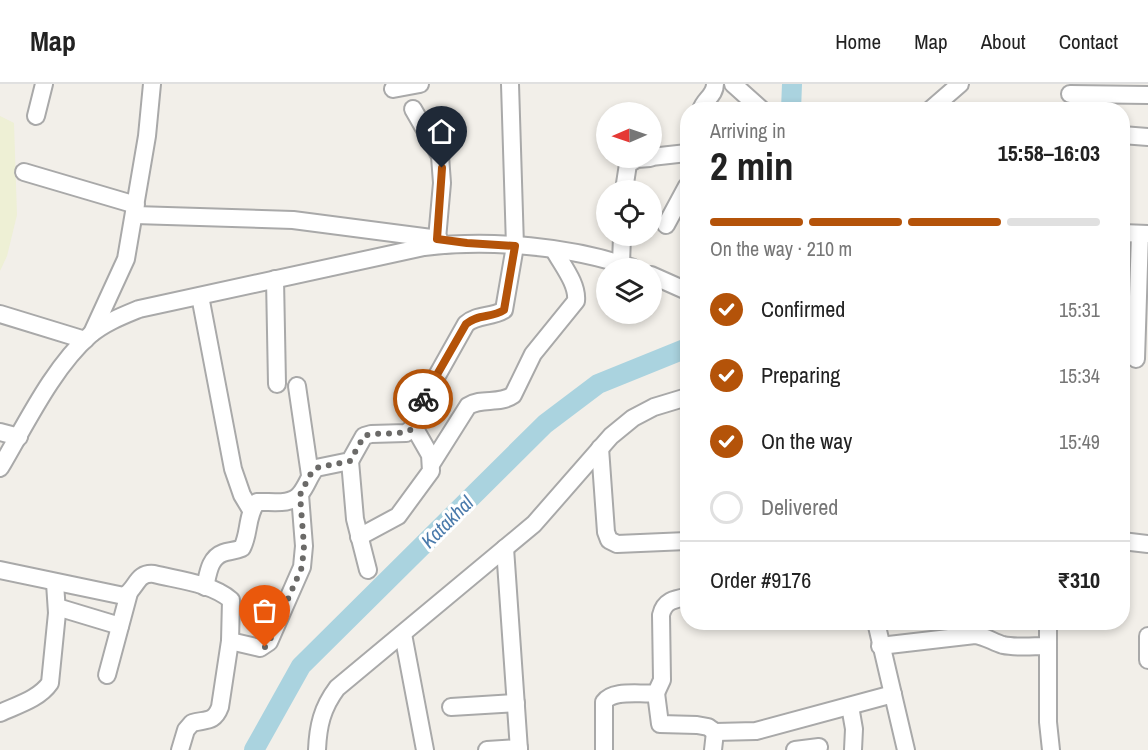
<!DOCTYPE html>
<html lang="en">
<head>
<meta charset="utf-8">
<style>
	:root { --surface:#fff; --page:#f6f6f6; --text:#222; --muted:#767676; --line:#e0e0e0; --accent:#b45309 }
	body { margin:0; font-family:"Archivo Narrow",sans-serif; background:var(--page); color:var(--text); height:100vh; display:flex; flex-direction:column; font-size:22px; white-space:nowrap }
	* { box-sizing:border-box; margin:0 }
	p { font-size:20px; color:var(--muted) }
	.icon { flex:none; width:33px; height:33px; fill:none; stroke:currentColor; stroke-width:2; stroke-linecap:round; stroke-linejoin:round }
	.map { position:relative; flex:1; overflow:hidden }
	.side { position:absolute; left:680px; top:18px; width:450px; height:528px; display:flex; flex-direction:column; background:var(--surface); border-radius:24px; box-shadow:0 3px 9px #0003 }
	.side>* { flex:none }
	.needle { width:39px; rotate:268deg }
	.fabs { position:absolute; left:596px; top:18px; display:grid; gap:12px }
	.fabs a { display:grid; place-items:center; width:66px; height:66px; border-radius:50%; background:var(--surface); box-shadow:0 3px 9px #0003; font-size:30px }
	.pin { position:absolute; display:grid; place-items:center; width:51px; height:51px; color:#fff; margin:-62px -26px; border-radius:50% 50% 50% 0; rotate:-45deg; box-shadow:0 0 6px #0007 }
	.pin .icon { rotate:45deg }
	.courier { position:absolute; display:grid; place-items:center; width:60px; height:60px; margin:-30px; border:4px solid #b45309; border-radius:50%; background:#fff; color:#222; box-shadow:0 2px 8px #0007 }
	.head em { font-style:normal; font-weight:700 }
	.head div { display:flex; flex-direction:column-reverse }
	.head { display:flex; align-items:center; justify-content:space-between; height:102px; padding:0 30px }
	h1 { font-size:39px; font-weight:700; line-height:45px }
	.bar { display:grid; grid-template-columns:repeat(4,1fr); gap:9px 6px; align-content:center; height:72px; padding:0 30px }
	.bar i { height:8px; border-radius:4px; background:var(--line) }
	.bar .active { background:var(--accent) }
	.bar p { grid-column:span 4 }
	.line { display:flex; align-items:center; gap:15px; padding:0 30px; border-top:2px solid var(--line) }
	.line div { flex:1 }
	ol { padding:0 30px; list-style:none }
	li { display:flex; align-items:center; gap:18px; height:66px }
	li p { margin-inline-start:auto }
	li .icon { padding:6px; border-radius:50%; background:var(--accent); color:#fff; stroke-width:4 }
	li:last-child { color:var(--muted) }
	li i { width:33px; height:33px; border:3px solid var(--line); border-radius:50% }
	header { display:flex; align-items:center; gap:36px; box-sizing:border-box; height:84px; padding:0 30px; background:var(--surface); border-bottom:2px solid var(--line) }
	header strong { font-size:28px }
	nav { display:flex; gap:33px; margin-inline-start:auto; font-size:21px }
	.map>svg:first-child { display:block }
	.farmland { fill:#eef0d5 }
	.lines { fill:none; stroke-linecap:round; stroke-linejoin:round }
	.river { stroke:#aad3df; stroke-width:20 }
	.minor-casing { stroke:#a9a9a9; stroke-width:20 }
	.minor { stroke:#fff; stroke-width:16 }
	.done { stroke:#6b6a68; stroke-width:6; stroke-dasharray:0 10.8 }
	.route { stroke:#b45309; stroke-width:8 }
	.labels { text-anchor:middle; stroke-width:6; stroke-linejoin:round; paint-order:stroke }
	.water-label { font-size:20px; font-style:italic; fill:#4a7aab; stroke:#fff }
</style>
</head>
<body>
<header>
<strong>Map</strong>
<nav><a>Home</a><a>Map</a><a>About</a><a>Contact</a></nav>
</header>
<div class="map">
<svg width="1148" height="666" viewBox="0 0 1148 666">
	<rect width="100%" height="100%" fill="#f2efe9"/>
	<path class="farmland" d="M 0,32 L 14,39 L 17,131 L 7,172 L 0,187 Z"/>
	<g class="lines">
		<g class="river">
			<path d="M 791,26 L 792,0"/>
			<path d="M 254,666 L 301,582 L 545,340 L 598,300 L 687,264"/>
		</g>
		<defs>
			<g id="minor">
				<path d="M 733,0 L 762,26"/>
				<path d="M 393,5 L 420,0"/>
				<path d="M 1070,10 L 1148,11"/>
				<path d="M 413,25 L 440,72 L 442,99 L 437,155"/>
				<path d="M 701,26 C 704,15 715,12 715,0"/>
				<path d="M 930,26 L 960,0"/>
				<path d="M 36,32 L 44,0"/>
				<path d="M 1122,51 L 1148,53"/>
				<path d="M 651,73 L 687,69"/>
				<path d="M 24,88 L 136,121"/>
				<path d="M 624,106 L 628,80 L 637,75 L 650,74"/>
				<path d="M 135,131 L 293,136 L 439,155"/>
				<path d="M 666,141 L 687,102"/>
				<path d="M 1122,149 L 1148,150"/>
				<path d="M 621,180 L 622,152"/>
				<path d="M 651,191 L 687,207"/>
				<path d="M 275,195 L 277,300"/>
				<path d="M 200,212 L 233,385 L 242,411 L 251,426"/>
				<path d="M 0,230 L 85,256"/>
				<path d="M 92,249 L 126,175 L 147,52 L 152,0"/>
				<path d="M 1136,275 L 1140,150"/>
				<path d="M 297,302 L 310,391"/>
				<path d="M 0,348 L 19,353"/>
				<path d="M 600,364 L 606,448 L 609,456 L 617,460 L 687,457"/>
				<path d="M 350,377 L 355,435 L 368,486"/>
				<path d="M 432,379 L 468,322 C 482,313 499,321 513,311 L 533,270 L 576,217 C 578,200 562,181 554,166"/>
				<path d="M 0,384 C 25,342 53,283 90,251 C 104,239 122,232 139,225 L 424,163 C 490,155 571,162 633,184"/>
				<path d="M 359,453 L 398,432 L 431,387 L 430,371 L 414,343"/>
				<path d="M 1122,457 L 1148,460"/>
				<path d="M 505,464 L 519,666"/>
				<path d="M 0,486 L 124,512 C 137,505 136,488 154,490 C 178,496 211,499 231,516 L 230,557 L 220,623 C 214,639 206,635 192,639 L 186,646 L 180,666"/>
				<path d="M 205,503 C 208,491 209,474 223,469 C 229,467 235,467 242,464 C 250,449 246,432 257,418 C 270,417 291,422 300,410 C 307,402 309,392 316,384 L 350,377 L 364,352 L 371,350 L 406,349 L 414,343 L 425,313 L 466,240 C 477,230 491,234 504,226 L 515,162 L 510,0"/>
				<path d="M 57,523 L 120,542"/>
				<path d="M 876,538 L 906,666"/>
				<path d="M 1048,538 L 1048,638 L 1051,666"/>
				<path d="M 403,550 L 425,666"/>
				<path d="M 1148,552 L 1148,576"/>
				<path d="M 230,557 L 260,564 L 269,558 L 302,483 L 304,462 L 300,411"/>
				<path d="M 880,562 L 975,551 C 985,552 993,558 1003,561 C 1017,564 1033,562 1048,562"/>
				<path d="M 107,591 L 129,509"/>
				<path d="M 656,609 L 660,640 L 697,641 L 708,643 L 715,648 L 756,647 L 893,610"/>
				<path d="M 850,622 L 854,645 L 853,666"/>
				<path d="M 451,623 L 516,619"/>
				<path d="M 0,629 C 17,621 39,615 50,599 L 57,529 L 55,499"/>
				<path d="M 317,666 C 318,642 322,624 337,604 L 534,440 L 611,352 L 633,334 L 654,323 L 687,313"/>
				<path d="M 487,666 L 519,664"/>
				<path d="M 604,666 L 604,618 C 613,605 641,611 656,609 L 662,596 L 661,531 C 664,517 674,515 687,513"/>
				<path d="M 713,666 L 715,648"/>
				<path d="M 795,666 L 819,663"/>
			</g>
		</defs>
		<use href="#minor" class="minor-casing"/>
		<use href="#minor" class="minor"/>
	</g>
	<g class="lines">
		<path class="done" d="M 265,563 L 269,558 L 302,483 L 304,462 L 300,411 L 310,391 L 316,384 L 350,377 L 364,352 C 376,347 407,353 414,343 C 419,335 420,323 423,315"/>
		<path class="route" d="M 423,315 L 466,240 C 477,230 492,234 504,226 L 515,162 L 467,159 L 437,155 L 442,84"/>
	</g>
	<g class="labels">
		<g class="water-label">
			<text transform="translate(447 438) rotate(-45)" y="7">Katakhal</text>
		</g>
	</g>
</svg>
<div class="fabs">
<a><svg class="needle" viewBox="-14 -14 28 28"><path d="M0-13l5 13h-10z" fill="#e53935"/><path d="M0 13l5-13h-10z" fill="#767676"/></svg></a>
<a><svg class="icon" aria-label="locate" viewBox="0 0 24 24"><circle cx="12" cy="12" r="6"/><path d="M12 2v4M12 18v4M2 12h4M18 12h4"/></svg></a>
<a><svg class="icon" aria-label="layers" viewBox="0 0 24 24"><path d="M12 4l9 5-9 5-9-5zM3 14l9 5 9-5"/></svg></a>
</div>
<div class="pin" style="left:265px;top:563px;background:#ea580c"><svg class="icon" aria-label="bag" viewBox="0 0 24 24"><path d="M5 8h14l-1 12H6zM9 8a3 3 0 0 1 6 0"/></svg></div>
<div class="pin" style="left:442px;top:84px;background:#1f2937"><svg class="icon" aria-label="home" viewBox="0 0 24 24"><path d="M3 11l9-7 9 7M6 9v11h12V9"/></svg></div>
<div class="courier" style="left:423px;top:315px"><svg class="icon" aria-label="bike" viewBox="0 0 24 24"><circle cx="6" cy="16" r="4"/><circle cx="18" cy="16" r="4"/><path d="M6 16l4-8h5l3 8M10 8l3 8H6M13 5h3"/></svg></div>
<section class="side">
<div class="head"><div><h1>2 min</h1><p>Arriving in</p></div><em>15:58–16:03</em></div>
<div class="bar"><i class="active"></i><i class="active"></i><i class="active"></i><i></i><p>On the way · 210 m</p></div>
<ol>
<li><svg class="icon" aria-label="check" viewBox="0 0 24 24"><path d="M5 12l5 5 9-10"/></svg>Confirmed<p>15:31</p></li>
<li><svg class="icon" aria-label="check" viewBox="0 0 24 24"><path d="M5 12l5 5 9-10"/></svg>Preparing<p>15:34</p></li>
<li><svg class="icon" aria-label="check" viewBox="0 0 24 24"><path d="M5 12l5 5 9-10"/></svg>On the way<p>15:49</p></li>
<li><i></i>Delivered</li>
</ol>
<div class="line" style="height:78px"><div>Order #9176</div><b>₹310</b></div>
</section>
</div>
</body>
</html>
